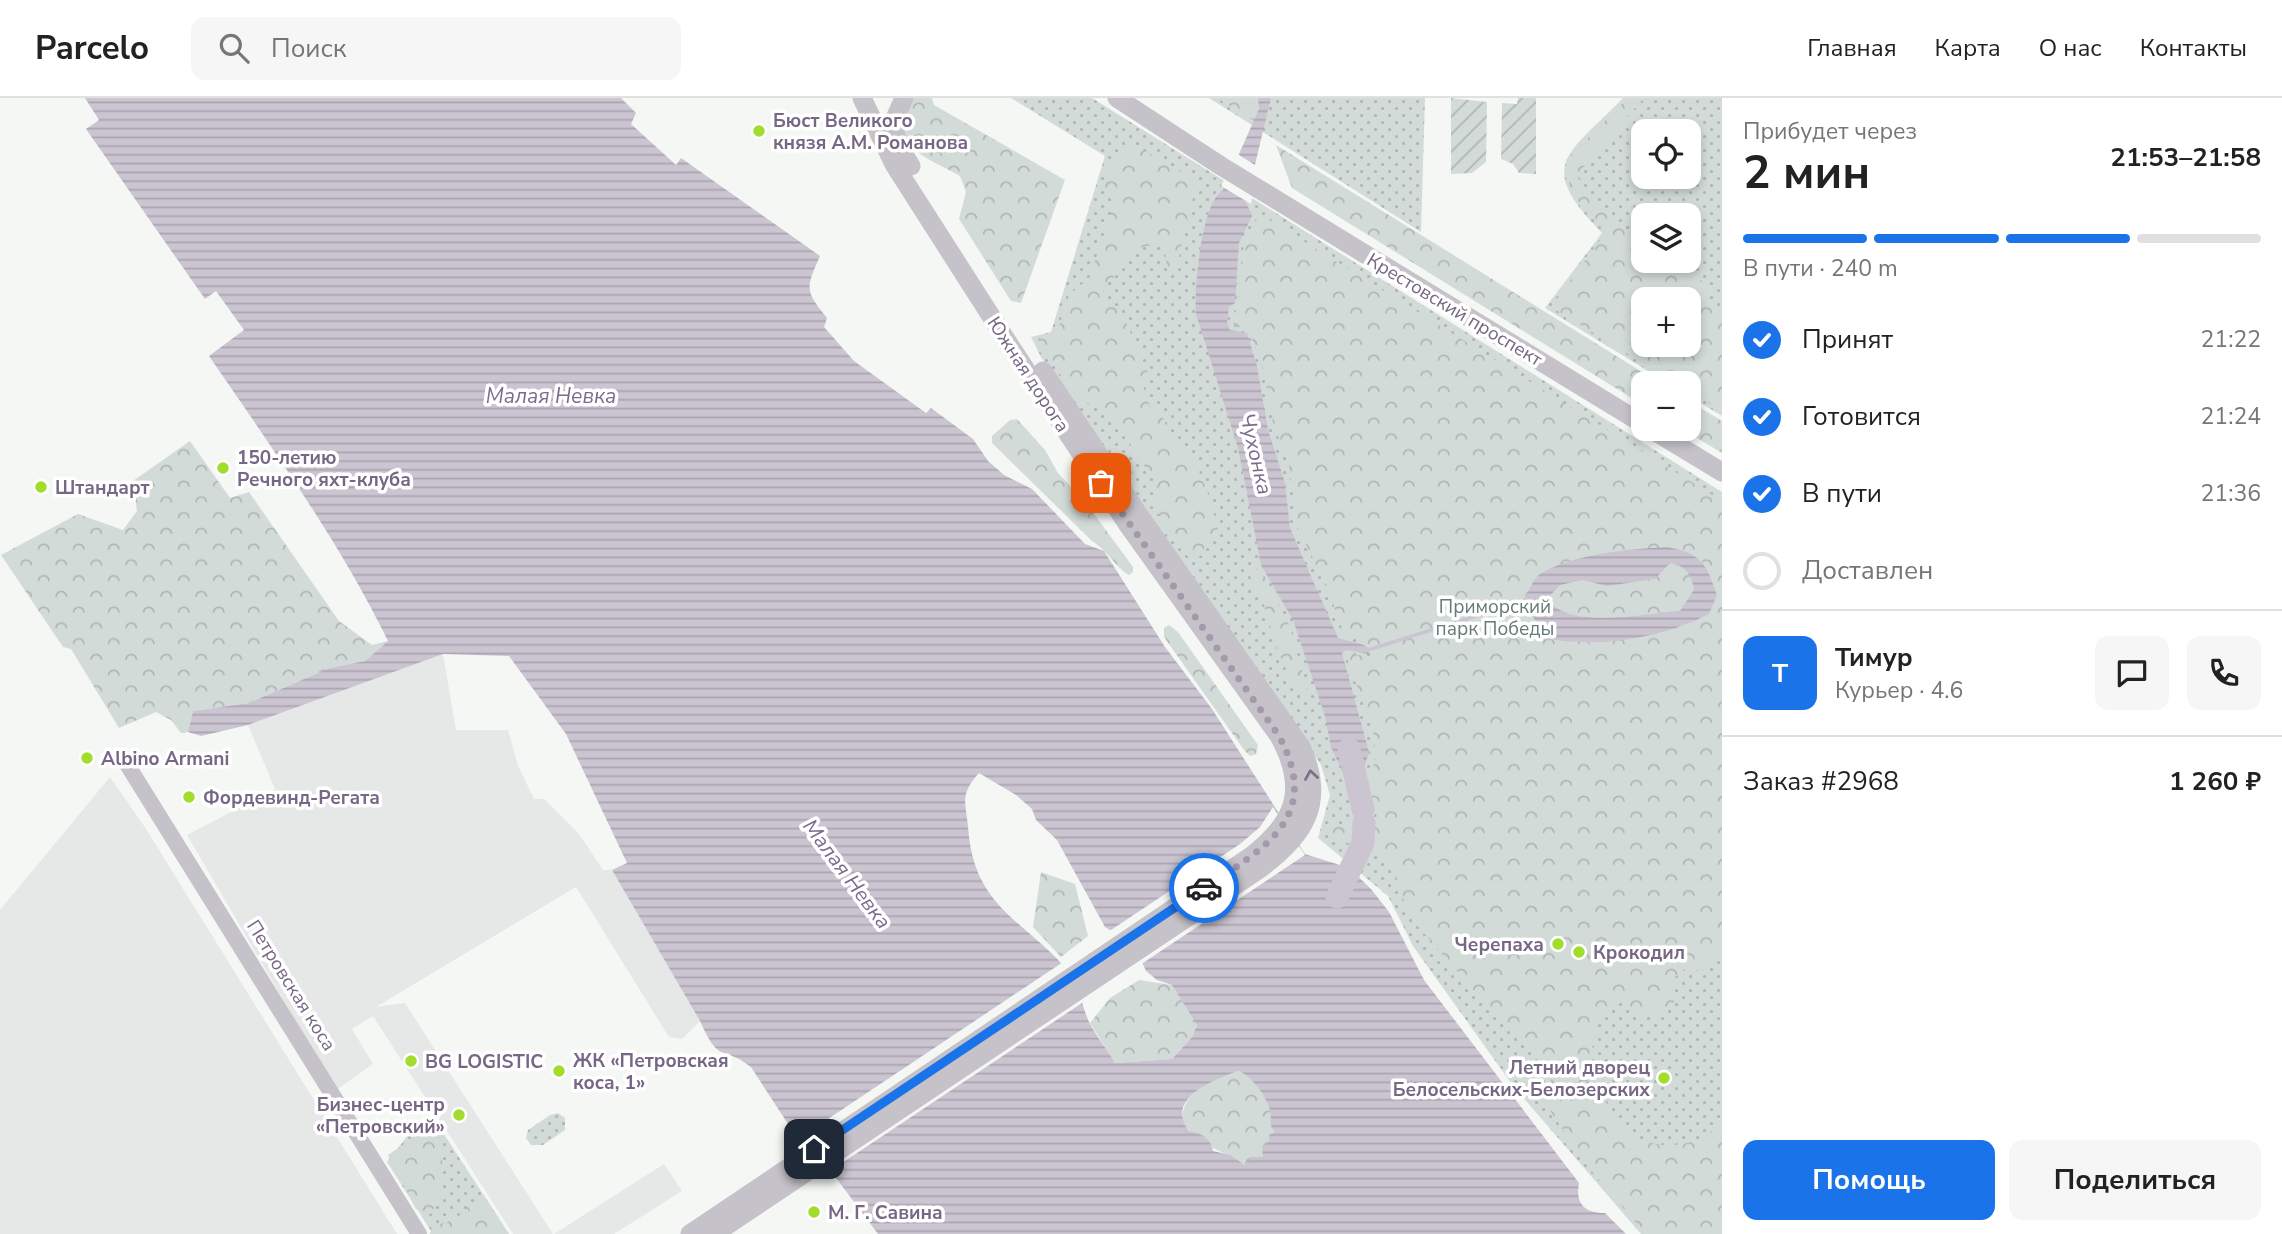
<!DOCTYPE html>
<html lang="ru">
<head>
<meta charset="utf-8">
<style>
	:root { --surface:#fff; --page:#f6f6f6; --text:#222; --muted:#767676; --line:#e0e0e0; --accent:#1a73e8 }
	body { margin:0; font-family:"Nunito Sans",sans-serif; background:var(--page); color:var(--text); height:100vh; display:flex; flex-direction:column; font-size:26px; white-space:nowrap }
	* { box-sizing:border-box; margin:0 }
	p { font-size:23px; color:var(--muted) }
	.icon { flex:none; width:38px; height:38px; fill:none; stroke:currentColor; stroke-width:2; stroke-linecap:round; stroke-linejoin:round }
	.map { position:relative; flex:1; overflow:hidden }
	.details { display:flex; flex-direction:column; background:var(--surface); width:560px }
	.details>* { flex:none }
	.tools { position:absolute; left:1631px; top:21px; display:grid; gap:14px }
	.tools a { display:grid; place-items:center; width:70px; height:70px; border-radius:14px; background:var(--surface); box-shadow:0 4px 10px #0003; font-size:35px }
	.pin { position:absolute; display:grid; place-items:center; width:60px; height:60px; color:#fff; margin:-30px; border-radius:14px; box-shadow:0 4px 10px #0006 }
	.courier { position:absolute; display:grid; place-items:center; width:70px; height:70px; margin:-35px; border:5px solid #1a73e8; border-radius:50%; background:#fff; color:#222; box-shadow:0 2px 9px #0007 }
	.overview em { font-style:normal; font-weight:700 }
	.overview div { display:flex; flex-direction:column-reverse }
	.overview { display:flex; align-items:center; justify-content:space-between; height:119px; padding:0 21px }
	h1 { font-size:46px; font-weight:700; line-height:52px }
	.bar { display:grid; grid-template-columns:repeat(4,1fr); gap:10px 7px; align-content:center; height:84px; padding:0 21px }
	.bar i { height:9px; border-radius:5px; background:var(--line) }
	.bar .current { background:var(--accent) }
	.bar p { grid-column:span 4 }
	.line { display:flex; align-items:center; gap:18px; padding:0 21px; border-top:2px solid var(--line) }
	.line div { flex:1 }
	.round { display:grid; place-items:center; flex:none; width:74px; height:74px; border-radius:14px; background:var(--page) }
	ol { padding:0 21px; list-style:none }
	li { display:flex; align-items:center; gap:21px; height:77px }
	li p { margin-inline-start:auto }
	li .icon { padding:7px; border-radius:50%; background:var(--accent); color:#fff; stroke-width:4 }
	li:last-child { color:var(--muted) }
	li i { width:38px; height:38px; border:4px solid var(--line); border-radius:50% }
	.action { display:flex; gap:14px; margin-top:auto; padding:14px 21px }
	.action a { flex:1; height:80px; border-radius:14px; background:var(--accent); color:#fff; font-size:28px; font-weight:700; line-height:80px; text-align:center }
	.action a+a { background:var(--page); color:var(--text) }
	header { display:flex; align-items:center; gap:42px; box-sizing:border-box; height:98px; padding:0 35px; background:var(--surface); border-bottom:2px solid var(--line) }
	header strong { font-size:33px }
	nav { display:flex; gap:38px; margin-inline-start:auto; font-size:24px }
	.search { width:490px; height:63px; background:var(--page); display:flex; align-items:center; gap:18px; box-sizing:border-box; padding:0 24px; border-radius:14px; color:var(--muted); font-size:26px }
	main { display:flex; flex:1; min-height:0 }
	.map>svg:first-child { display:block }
	.built { fill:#e6e7e7 }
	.grass { fill:url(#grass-dots); fill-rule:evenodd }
	.forest { fill:url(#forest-crowns); fill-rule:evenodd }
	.garden { fill:url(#garden-furrows) }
	.water { fill:url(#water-rules); fill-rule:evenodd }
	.pier { fill:#f4f7f4 }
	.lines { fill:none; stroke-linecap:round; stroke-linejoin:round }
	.stream { stroke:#cac5d1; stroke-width:3.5 }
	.river { stroke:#cac5d1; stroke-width:23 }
	.minor { stroke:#c6c2c9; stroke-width:16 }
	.tertiary { stroke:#c6c2c9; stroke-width:19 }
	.oneway { stroke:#7e708b }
	.done { stroke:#a299ab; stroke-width:7; stroke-dasharray:0 12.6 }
	.route { stroke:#1a73e8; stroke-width:9 }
	.poi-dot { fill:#a2dd2d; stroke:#fff; stroke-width:2.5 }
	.labels { text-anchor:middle; stroke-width:7; stroke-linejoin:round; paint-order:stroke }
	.poi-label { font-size:19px; font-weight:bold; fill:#766784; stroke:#fff; text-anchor:start }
	.street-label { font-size:19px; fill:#766784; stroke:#fff }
	.park-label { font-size:19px; fill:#657b79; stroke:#fff }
	.water-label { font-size:21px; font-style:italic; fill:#786d8e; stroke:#fff }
</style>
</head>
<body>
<header>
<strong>Parcelo</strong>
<div class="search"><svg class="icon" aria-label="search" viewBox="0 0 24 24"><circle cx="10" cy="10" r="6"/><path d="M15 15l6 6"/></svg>Поиск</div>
<nav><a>Главная</a><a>Карта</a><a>О нас</a><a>Контакты</a></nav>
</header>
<main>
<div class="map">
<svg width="1722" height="1136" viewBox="0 0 1722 1136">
	<defs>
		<pattern id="grass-dots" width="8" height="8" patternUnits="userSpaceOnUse" patternTransform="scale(1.75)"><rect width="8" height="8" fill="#d3dbd9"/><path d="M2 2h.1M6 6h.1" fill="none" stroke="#b0b5b6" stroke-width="1.8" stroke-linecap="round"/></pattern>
		<pattern id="forest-crowns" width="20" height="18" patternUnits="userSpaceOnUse" patternTransform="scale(1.75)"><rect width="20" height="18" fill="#d3dbd9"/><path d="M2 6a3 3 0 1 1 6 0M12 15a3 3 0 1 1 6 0" fill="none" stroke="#b0b5b6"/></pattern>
		<pattern id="garden-furrows" width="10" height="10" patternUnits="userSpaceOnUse" patternTransform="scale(1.75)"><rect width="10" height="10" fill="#d3dbd9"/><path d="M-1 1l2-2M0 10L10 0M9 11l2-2" fill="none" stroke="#b0b5b6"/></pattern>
		<pattern id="water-rules" width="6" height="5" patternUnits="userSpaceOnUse" patternTransform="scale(1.75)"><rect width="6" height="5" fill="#cac5d1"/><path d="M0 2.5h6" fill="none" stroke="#a9a4af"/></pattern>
	</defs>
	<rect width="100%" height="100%" fill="#f4f7f4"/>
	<g class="built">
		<path d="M 443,556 L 456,632 L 508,632 L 518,668 L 534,701 L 544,701 L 579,736 L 603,772 L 612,772 L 700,923 L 682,941 L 669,939 L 576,789 L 376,909 L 405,905 L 553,1136 L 513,1136 L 373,918 L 352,931 L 373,966 L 336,992 L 187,737 L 275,691 L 248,627 Z"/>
		<path d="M 110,679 L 146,731 L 397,1136 L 0,1136 L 0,812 Z"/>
		<path d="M 664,1066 L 682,1093 L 614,1136 L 554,1136 Z"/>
	</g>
	<g class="grass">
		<path d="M 1011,0 L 1092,0 L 1722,394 L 1722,1136 L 1641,1136 L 1514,989 L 1413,848 L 1388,798 L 1318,740 L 1330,697 L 1321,667 L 1041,259 L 1031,239 L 1051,234 L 1105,58 Z"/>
		<path d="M 1209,0 L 1425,0 L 1421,134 Z"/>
		<path d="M 1623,0 L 1722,0 L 1722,318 L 1689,298 L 1689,285 L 1668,285 L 1545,210 L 1602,135 C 1534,66 1568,57 1623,0 ZM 1643,33 L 1689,33 L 1689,79 L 1643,79 ZM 1643,117 L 1689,117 L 1689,163 L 1643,163 ZM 1643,201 L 1689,201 L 1689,247 L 1643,247 Z"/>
		<path d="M 558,1015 L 565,1020 L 565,1032 L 543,1047 L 531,1047 L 526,1040 L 528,1032 L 550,1017 Z"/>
		<path d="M 436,1024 L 509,1136 L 433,1136 L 387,1064 L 415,1028 Z"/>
	</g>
	<g class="forest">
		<path d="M 912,0 L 932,0 L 934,7 L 1065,82 L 1021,205 L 1011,203 L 959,121 L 966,94 L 960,78 C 928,59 913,61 900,24 Z"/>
		<path d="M 1217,0 L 1258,0 L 1259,11 L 1254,23 Z"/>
		<path d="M 1628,0 L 1644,0 L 1579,74 L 1578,90 L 1643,145 L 1643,163 L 1664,163 L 1708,186 L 1709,203 L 1722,211 L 1722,313 L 1689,293 L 1689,285 L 1676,285 L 1551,209 L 1606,134 C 1584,111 1566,96 1566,62 ZM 1643,201 L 1689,201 L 1689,247 L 1643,247 Z"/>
		<path d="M 1133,46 L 1197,83 L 1175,176 L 1168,178 L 1164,146 C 1108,150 1133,170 1105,186 L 1103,196 L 1121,213 L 1149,277 L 1143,293 L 1151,310 L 1159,309 L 1173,345 C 1203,360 1210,405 1219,435 L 1206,445 L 1202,457 L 1191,463 L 1156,413 L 1159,390 L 1111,317 L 1073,297 L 1038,241 L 1056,237 L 1069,197 L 1089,180 L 1114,107 L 1103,87 L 1107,72 Z"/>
		<path d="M 1276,47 L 1660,285 L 1643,285 L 1643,307 L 1292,90 Z"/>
		<path d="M 1260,116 L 1722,403 L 1722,852 L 1702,873 L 1685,871 L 1674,880 L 1674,911 L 1640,918 L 1617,901 L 1602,913 L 1590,959 C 1606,980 1599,997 1613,1018 C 1638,1055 1694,1057 1722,1023 L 1722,1136 L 1645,1136 L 1584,1064 L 1544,1003 L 1554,973 L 1498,920 L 1409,818 L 1395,776 L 1375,749 L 1354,747 L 1329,739 L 1331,726 L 1379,728 L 1368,682 C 1390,641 1355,596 1346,555 L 1369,559 L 1372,555 L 1366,544 L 1344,536 L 1326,486 L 1297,429 L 1288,359 L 1274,330 L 1262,266 L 1248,231 L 1237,229 L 1231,223 L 1239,206 L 1244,142 ZM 1635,451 L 1702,462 L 1709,516 C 1661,540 1603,550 1550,541 L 1538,521 L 1556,470 L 1572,462 Z"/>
		<path d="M 1689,303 L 1722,323 L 1722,355 L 1682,331 L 1689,331 Z"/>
		<path d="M 1017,321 L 1045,352 L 1058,375 L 1086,405 L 1133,469 L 1133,474 L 1129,477 C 1116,470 1109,454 1092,443 L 992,345 L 992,338 L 1010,322 Z"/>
		<path d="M 190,343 L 230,400 L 249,394 L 339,523 L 372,547 L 388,543 L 365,563 L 329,570 L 249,605 L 193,613 L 188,634 L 181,635 L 171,622 L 156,614 L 119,630 L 71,551 L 63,549 L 1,457 L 78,416 L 123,432 L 137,413 L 133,383 Z"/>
		<path d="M 1670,465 C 1685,467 1692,477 1694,491 L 1680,513 C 1645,515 1570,533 1547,501 L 1560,487 L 1582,482 L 1607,488 L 1655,481 Z"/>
		<path d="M 1252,469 L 1261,474 L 1290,529 L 1309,600 L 1296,595 L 1275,545 L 1261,496 L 1252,486 L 1249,472 Z"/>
		<path d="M 1169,527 L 1178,534 L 1258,647 L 1256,656 L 1250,658 L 1244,652 L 1164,539 L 1164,530 Z"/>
		<path d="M 1041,774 L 1075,786 L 1088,838 L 1061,859 L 1033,829 Z"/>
		<path d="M 1139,882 L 1172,887 L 1197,926 L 1192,939 L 1172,961 L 1115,965 L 1090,925 L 1110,900 Z"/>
		<path d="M 1238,973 C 1251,977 1268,999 1270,1013 C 1272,1023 1269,1026 1276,1035 L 1263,1059 L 1245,1067 C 1220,1050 1203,1051 1182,1024 C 1181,993 1212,982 1238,973 Z"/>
		<path d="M 436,1024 C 443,1057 447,1085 431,1116 L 416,1111 L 388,1057 Z"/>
		<path d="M 483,1096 L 509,1136 L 430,1136 L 432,1128 L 448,1124 L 452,1119 L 462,1117 L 468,1109 L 479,1106 Z"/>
	</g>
	<g class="garden">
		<path d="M 1451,0 L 1487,4 L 1486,64 L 1472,75 L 1451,76 Z"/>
		<path d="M 1518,0 L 1536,0 L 1536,76 L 1519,75 L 1513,66 L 1501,61 L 1502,5 L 1517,6 Z"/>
	</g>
	<g class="water">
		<path d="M 85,0 L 621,0 L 636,15 L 631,26 L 676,67 L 681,60 L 820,158 C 806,190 804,192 827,220 L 824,229 L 854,263 L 926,315 L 931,310 L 973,341 L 988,363 L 1004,377 L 1032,391 L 1085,446 L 1104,453 L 1165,549 L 1212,611 L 1305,756 L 1349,770 L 1371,791 L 1389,814 L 1424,882 L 1579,1085 C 1575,1106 1585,1115 1605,1115 L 1626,1136 L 878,1136 L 804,1037 L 788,1026 L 751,969 C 722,946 720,968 700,923 L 612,772 L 627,765 L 566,636 L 509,558 L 443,556 L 248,627 L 201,638 L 188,634 L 193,613 L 249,605 L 329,570 L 365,563 L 388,543 C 339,443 272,350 209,258 L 244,232 L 216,193 L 205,201 L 86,31 L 99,22 ZM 979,675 L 1016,697 L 1032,711 L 1036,722 L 1057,742 L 1105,829 L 1134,846 L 1146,873 L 1157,882 L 1172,887 L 1197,927 L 1192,939 L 1172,961 L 1115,965 C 1107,951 1096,938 1089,924 C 1082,909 1079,887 1069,874 C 1023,820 974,811 968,729 C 966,704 959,697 979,675 ZM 1238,973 C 1251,977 1267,999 1270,1013 C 1272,1022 1268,1026 1275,1034 L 1269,1037 L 1269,1045 L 1262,1049 L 1263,1059 L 1251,1059 L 1245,1067 L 1230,1057 L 1213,1053 C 1211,1040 1201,1035 1189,1033 C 1164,1001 1213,982 1238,973 Z"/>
		<path d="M 1258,0 L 1271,0 L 1246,104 L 1252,118 L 1239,145 L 1235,205 L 1229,209 L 1227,224 L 1230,232 L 1247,235 L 1257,268 L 1268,332 L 1285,385 L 1290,430 L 1338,540 L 1364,547 L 1370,552 L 1368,556 L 1346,552 L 1342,555 L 1369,654 L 1362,677 L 1356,679 L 1342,673 L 1331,649 L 1325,618 L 1293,522 L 1261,467 L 1238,350 L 1196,216 C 1194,191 1201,105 1223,92 L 1259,11 Z"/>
		<path d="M 1667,449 C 1701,455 1706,465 1717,497 L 1709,516 C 1661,540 1603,550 1549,541 C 1542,528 1528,517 1523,503 C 1528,495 1533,481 1540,476 C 1572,456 1630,451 1667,449 ZM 1670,465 C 1685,467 1692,477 1694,492 L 1680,513 C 1645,515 1570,533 1547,501 L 1560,487 L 1582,482 L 1607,488 L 1655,481 Z"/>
	</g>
	<g class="pier">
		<path d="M 1236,55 L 1258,69 L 1251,106 L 1221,88 Z"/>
		<path d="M 1273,709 L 1305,757 L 1140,867 L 1132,848 L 1108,834 L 1240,746 L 1260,729 Z"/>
		<path d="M 1063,864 L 1074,874 L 1085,903 L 830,1073 L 804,1037 Z"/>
	</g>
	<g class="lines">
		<path class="stream" d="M 1368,552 L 1523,503"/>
		<g class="river">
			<path d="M 1349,651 L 1363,711"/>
			<path d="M 1337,799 L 1363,745 L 1364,725"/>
		</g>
		<path class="minor" d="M 125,663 L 419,1136"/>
		<g class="tertiary">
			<path d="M 904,0 L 892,27 L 901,52 L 911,68"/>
			<path d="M 1117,0 L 1221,68 L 1643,326"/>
			<path d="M 1651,331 L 1722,374"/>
			<path d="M 690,1136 L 1250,759 C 1296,724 1308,691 1279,638 L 1128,427 L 1005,240 L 895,68 L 862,0"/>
			<path d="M 714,1136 L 1258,772 C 1304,739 1327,705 1301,649 L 1141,420 L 1043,273"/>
		</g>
	</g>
	<defs><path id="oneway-chevron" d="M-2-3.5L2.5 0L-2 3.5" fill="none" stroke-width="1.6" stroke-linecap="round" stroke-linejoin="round" transform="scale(1.75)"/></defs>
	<use class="oneway" href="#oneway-chevron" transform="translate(1311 677) rotate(-99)"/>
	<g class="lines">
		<path class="done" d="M 1101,385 L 1279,638 C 1323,719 1265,750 1204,790"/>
		<path class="route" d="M 814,1051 L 1204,790"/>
	</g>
	<g class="poi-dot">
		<circle cx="759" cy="33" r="7"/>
		<circle cx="223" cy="370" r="7"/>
		<circle cx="41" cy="389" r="7"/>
		<circle cx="87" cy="660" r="7"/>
		<circle cx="189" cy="699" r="7"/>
		<circle cx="1558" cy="846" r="7"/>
		<circle cx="1579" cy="854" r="7"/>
		<circle cx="411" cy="963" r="7"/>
		<circle cx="559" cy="973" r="7"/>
		<circle cx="1664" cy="980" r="7"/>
		<circle cx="459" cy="1017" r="7"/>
		<circle cx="814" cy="1114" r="7"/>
	</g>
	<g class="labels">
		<g class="poi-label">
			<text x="773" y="29">Бюст Великого<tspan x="773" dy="22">князя А.М. Романова</tspan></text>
			<text x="237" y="366">150-летию<tspan x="237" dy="22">Речного яхт-клуба</tspan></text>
			<text x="55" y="396">Штандарт</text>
			<text x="101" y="667">Albino Armani</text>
			<text x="203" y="706">Фордевинд-Регата</text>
			<text x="1544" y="853" text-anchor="end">Черепаха</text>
			<text x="1593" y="861">Крокодил</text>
			<text x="573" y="969">ЖК «Петровская<tspan x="573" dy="22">коса, 1»</tspan></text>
			<text x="425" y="970">BG LOGISTIC</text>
			<text x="1650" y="976" text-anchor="end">Летний дворец<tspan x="1650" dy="22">Белосельских-Белозерских</tspan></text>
			<text x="445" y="1013" text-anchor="end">Бизнес-центр<tspan x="445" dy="22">«Петровский»</tspan></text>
			<text x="828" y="1121">М. Г. Савина</text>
		</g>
		<g class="street-label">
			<text transform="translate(1455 211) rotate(31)" y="7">Крестовский проспект</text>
			<text transform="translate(1029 276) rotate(57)" y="7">Южная дорога</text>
			<text transform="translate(292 887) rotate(58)" y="7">Петровская коса</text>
		</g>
		<g class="park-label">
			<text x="1495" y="515">Приморский<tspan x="1495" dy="22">парк Победы</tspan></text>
		</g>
		<g class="water-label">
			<text x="551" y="305">Малая Невка</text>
			<text transform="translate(1256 356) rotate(77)" y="7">Чухонка</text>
			<text transform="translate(847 776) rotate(53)" y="7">Малая Невка</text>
		</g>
	</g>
</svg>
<div class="tools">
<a><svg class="icon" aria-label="locate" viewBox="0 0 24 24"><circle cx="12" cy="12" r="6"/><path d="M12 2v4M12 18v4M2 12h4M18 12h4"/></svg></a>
<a><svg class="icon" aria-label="layers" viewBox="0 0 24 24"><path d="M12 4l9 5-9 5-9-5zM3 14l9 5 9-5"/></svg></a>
<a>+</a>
<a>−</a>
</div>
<div class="pin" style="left:1101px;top:385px;background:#ea580c"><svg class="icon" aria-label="bag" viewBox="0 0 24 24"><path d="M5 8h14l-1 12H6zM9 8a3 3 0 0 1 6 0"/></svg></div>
<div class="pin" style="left:814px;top:1051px;background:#1f2937"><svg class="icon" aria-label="home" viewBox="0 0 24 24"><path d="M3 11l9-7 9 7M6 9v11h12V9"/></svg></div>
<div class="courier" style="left:1204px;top:790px"><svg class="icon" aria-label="car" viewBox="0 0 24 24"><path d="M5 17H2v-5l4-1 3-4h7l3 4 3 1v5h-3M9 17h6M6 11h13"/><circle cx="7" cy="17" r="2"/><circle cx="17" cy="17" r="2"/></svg></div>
</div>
<section class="details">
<div class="overview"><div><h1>2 мин</h1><p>Прибудет через</p></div><em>21:53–21:58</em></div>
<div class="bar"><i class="current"></i><i class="current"></i><i class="current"></i><i></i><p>В пути · 240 m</p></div>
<ol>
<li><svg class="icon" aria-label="check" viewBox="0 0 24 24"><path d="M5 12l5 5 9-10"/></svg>Принят<p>21:22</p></li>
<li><svg class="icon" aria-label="check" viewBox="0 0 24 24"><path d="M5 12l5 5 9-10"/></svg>Готовится<p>21:24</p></li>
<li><svg class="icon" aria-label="check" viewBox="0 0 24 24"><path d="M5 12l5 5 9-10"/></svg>В пути<p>21:36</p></li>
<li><i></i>Доставлен</li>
</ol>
<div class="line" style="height:126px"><b class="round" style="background:var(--accent);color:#fff">Т</b><div><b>Тимур</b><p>Курьер · 4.6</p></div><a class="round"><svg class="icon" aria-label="chat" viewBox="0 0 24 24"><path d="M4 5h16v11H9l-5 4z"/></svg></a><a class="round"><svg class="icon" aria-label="phone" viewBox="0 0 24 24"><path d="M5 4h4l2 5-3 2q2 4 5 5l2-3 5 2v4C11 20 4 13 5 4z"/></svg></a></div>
<div class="line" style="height:91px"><div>Заказ #2968</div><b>1 260 ₽</b></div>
<div class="action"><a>Помощь</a><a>Поделиться</a></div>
</section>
</main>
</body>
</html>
